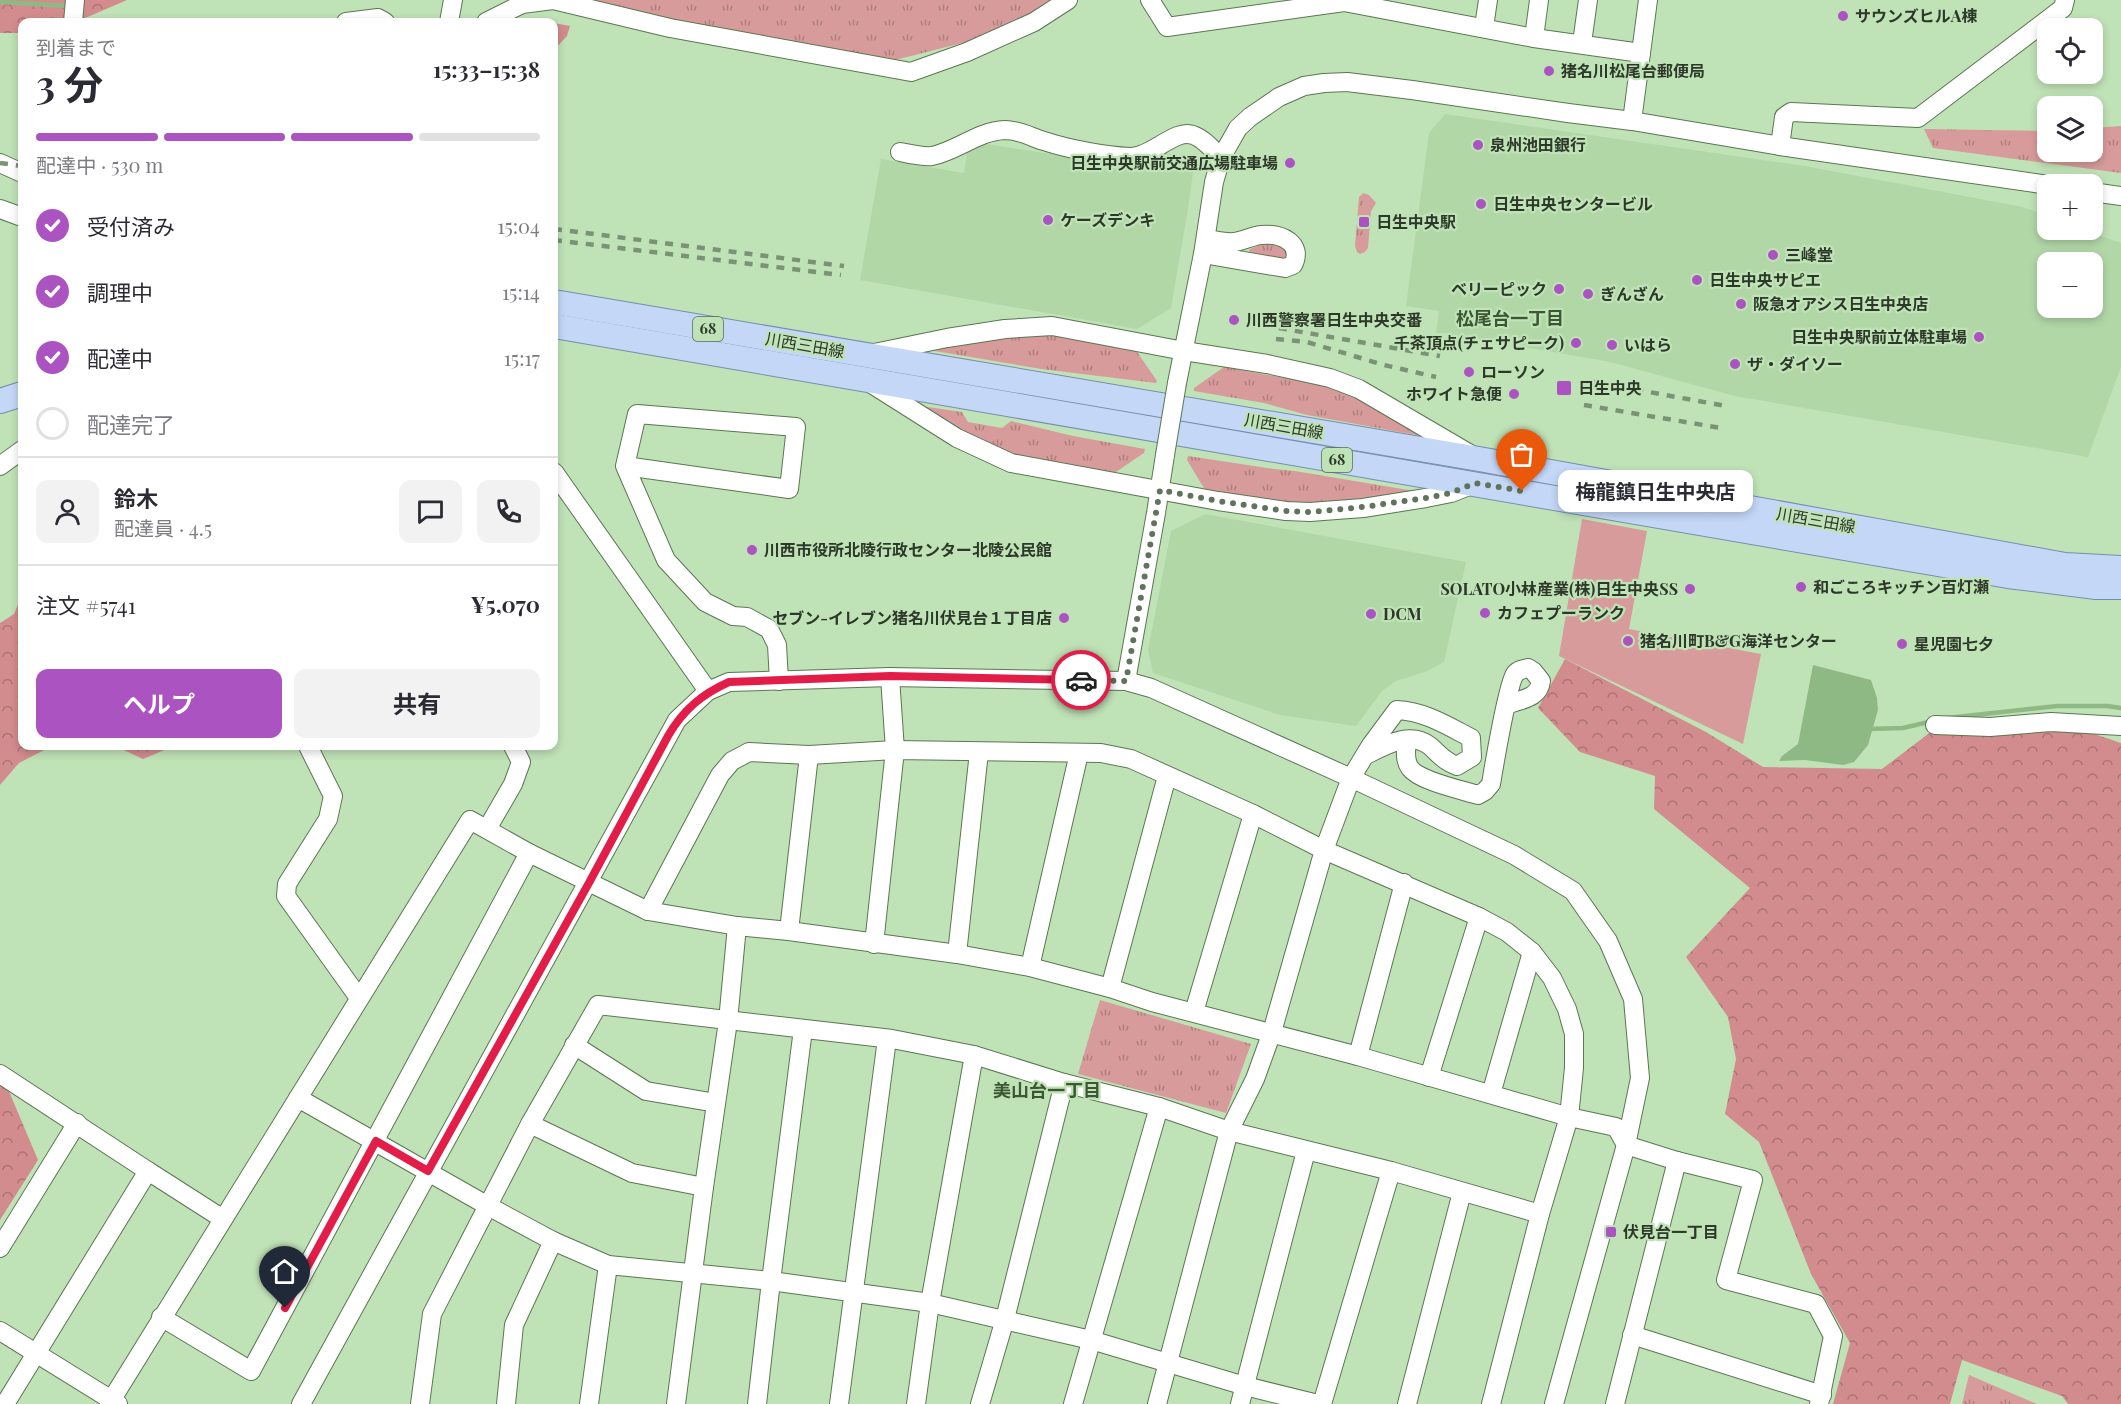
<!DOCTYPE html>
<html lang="ja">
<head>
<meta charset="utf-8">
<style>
	:root { --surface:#fff; --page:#f2f2f3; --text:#2b2b33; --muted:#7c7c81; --line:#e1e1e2; --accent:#ab54c1 }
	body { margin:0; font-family:"Playfair Display","Noto Sans JP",serif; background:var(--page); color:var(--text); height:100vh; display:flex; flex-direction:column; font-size:22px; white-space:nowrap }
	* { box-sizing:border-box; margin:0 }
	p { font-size:20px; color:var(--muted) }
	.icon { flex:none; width:33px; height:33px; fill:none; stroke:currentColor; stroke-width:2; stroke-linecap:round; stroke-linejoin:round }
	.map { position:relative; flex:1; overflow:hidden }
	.side { position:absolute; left:18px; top:18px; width:540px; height:732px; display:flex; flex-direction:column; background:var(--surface); border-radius:12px; box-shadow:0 3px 9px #0003 }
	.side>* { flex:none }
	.controls { position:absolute; left:2037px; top:18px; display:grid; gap:12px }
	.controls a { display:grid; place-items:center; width:66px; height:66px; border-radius:12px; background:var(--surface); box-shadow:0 3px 9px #0003; font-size:30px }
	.pin { position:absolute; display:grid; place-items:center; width:51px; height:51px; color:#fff; margin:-62px -26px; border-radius:50% 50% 50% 0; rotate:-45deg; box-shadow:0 0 6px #0007 }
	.pin .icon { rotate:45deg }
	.courier { position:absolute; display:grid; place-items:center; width:60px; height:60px; margin:-30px; border:4px solid #e11d48; border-radius:50%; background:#fff; color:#222; box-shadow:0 2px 8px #0007 }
	.bubble { position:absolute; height:42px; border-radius:12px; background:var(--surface); box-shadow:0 3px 9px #0003; font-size:20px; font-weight:700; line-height:42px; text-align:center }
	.head em { font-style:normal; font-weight:700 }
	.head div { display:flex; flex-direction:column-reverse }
	.head { display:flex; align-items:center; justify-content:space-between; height:102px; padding:0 18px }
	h1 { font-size:39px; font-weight:700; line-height:45px }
	.bar { display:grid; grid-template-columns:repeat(4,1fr); gap:9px 6px; align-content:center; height:72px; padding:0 18px }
	.bar i { height:8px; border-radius:4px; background:var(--line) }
	.bar .current { background:var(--accent) }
	.bar p { grid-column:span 4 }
	.line { display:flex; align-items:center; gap:15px; padding:0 18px; border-top:2px solid var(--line) }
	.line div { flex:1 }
	.round { display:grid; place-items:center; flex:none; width:63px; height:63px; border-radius:12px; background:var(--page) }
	ol { padding:0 18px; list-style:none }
	li { display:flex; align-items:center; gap:18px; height:66px }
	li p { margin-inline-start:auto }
	li .icon { padding:6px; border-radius:50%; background:var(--accent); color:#fff; stroke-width:4 }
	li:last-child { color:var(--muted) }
	li i { width:33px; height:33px; border:3px solid var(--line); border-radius:50% }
	.action { display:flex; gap:12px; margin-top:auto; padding:12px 18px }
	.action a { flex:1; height:69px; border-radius:12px; background:var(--accent); color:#fff; font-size:24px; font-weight:700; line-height:69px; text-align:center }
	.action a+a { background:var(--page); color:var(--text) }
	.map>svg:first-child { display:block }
	.built { fill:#b1d7a7; fill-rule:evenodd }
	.grass { fill:url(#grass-tufts) }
	.forest { fill:url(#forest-crowns) }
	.pitch { fill:#d89b9b }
	.water { fill:#8fb984 }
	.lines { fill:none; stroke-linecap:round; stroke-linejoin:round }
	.stream { stroke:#8fb984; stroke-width:4.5 }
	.minor-casing { stroke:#5a7751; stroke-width:20 }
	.major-casing { stroke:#758fab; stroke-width:26 }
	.minor { stroke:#fff; stroke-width:18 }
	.major { stroke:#c4d7f7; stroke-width:24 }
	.rail { stroke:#7b9375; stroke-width:4.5; stroke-dasharray:8 8; stroke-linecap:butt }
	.minor-bridge-casing { stroke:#5a7751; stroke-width:20; stroke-linecap:butt }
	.minor-bridge { stroke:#fff; stroke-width:18 }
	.done { stroke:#60745b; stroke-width:6; stroke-dasharray:0 10.8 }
	.route { stroke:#e11d48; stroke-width:8 }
	.poi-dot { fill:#ab54c1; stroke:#c0e2b7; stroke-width:2 }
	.labels { text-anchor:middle; stroke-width:4.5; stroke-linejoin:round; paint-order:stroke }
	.shield { fill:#c0e2b7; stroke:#586c54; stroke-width:1.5 }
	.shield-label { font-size:15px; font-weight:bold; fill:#2c3929 }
	.poi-label { font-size:16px; font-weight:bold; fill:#2c3929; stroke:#c0e2b7; text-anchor:start }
	.street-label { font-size:16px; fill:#2c3929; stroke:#c0e2b7 }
	.neighbourhood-label { font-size:18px; font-weight:bold; fill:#3b5733; stroke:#c0e2b7 }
</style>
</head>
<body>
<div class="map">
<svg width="2121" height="1404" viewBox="0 0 2121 1404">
	<defs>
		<pattern id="grass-tufts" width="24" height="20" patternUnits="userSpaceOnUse" patternTransform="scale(1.5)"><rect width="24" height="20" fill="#d89b9b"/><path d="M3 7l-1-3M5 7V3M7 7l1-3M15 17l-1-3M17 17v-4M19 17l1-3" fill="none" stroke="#af7f7e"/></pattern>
		<pattern id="forest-crowns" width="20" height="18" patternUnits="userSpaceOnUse" patternTransform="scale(1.5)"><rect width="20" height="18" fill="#d38c8d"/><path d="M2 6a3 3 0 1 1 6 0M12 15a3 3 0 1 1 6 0" fill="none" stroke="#ab7373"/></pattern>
	</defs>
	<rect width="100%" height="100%" fill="#c0e2b7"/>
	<g class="built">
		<path d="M 1445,114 L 1805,166 L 2023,207 L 2047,216 L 2048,230 L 2084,230 L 2121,243 L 2121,367 L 2088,457 L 1735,396 L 1610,362 L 1445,333 L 1436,333 L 1439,311 L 1406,306 L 1429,133 ZM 2048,262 L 2092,262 L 2092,308 L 2048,308 Z"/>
		<path d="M 980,143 L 1161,171 L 1165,153 L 1195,158 L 1188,209 L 1171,308 L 1137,329 L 860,280 L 881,159 L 964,173 L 967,153 Z"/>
		<path d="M 1205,514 L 1466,562 L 1444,662 L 1425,672 L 1396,681 L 1382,691 L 1356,726 L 1280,715 L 1153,673 L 1148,650 L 1171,531 Z"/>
	</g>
	<g class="grass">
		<path d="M 574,0 L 1077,0 L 1050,21 L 879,64 Z"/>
		<path d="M 2121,126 L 2121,173 L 1933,148 L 1924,129 L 2047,131 L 2048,152 L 2092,152 L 2093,128 Z"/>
		<path d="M 1363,193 L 1369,195 L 1376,203 L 1371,211 L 1368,248 L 1365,252 L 1360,254 L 1357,252 L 1355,246 L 1359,197 Z"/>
		<path d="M 1266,243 L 1282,247 L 1286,250 L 1286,257 L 1282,259 L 1249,252 L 1250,249 Z"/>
		<path d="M 1030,334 L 1054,335 L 1135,349 L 1157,381 L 1156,383 L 1041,369 L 923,349 Z"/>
		<path d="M 1224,367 L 1323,385 L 1346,393 L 1427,437 L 1307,415 L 1264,403 L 1194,391 L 1194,388 Z"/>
		<path d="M 914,405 L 962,412 L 968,422 L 1002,428 L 1011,421 L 1073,436 L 1145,449 L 1144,453 L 1113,474 L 1028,459 L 991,445 Z"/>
		<path d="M 1188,456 L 1274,469 L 1295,471 L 1414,491 L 1323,504 L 1281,503 L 1205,490 L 1187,460 Z"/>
		<path d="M 1100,1000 L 1251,1044 L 1226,1113 L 1078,1074 Z"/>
		<path d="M 1969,1375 L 2037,1404 L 1962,1404 Z"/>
	</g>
	<g class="forest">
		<path d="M 0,0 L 127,0 L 76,22 L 22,22 L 22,33 L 0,33 Z"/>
		<path d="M 554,23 L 570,26 L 567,36 L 554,50 Z"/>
		<path d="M 22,595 L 22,746 L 52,746 L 19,763 L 0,785 L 0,623 L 14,614 Z"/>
		<path d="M 1565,659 L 1706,732 L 1763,767 L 1882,769 L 1932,731 L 2080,729 L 2121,743 L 2121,1404 L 2068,1404 L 2062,1396 L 1962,1360 L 1950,1404 L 1833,1404 L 1850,1343 L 1811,1274 L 1759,1142 L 1725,1114 L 1736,1059 L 1728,1017 L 1686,957 L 1750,888 L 1654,809 L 1655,776 L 1580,752 L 1538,708 Z"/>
		<path d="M 115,746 L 174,746 L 143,759 Z"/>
		<path d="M 0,1086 L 8,1089 L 38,1160 L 0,1220 Z"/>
	</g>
	<path class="pitch" d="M 1582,519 L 1647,531 L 1629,629 L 1761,654 L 1743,744 L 1559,656 Z"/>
	<path class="water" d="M 1813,665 L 1871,680 L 1877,698 L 1878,710 L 1868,745 L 1854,762 L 1843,765 L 1805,760 L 1779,761 L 1782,756 L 1798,744 Z"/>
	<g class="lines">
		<g class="stream">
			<path d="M 0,2 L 69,6"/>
			<path d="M 1947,718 L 2057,706 L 2107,706 L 2121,708"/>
			<path d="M 1867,729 L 1903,728 L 1933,721"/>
		</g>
		<defs>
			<g id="minor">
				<path d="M 1150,0 L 1167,27 L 1344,2 L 1534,38 L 1641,53"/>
				<path d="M 73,22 L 75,0"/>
				<path d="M 346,22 L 378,18 L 385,22"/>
				<path d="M 449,22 L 453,0"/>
				<path d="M 486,22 L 522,4 L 553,0 L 670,28 L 911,72 L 967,52 L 1034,22 L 1068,0"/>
				<path d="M 1484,27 L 1488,0"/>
				<path d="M 1534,38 L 1539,0"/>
				<path d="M 1582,43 L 1588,0"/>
				<path d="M 1632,121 L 1648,0"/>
				<path d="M 1780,146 L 1784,117 L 1791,112 L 1918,118 L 2063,8 L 2065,0"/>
				<path d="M 900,152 C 910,154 922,157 932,156 C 957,151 978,131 1005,130 C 1019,130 1031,137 1044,141 C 1068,149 1105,156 1130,157 C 1151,158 1175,128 1193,135 C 1203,138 1213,150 1221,158"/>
				<path d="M 0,163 L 22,173"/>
				<path d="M 2092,192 L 2121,196"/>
				<path d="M 0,209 L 22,217"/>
				<path d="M 1203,254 L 1285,268 L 1293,265 C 1304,243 1281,233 1261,235 C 1252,236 1243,241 1234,242 C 1225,243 1215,240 1206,239"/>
				<path d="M 874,353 L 947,338 L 1005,329 L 1052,326 L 1184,351 L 1267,364 L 1330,378 L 1359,389 L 1470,454"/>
				<path d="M 870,383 L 957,438 L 1011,463 L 1218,501 L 1286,511 L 1310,512 L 1363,508 L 1426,498 L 1451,493 L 1474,484"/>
				<path d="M 1177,383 L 1203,254 L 1214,182 L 1221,158 L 1238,128 L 1250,117 L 1279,97 L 1304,86 L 1324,83 L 1347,82 L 1412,90 L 1568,113 L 1632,121 L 1780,146 L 2048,185"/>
				<path d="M 0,466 L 22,450"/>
				<path d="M 625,466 L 789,489 L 796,427 L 637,414 L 625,466 L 666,560 L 705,602 L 733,616 L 747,617 L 769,629 L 777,645 L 779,681"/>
				<path d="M 554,472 L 708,691"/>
				<path d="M 1126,681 L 1156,513 L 1165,455"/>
				<path d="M 1935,725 L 1990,727 L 2051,722 L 2121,726"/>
				<path d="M 1407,740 C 1406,749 1404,760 1410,768 C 1419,781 1462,790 1478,795 L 1485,791 L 1491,784 C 1494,766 1508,683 1515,674 C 1518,670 1523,669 1528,668 L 1533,671 L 1541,681 C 1539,699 1520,699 1507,705"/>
				<path d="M 308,746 L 333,796 L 328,819 L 287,884 L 286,896 L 359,998"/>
				<path d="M 487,829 L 513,784 L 521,762 L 513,746"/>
				<path d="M 648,911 L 720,775 L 732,761 L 749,752 L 809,755 L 895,750 L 1101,753 L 1131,759 L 1253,814 L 1324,850 L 1479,917 L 1507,932 L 1532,952 L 1552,978 L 1567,1009 L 1574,1034 L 1574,1068 L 1569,1117 L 1540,1214 L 1491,1404"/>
				<path d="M 789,931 L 809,755"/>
				<path d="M 874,944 L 895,750 L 890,677"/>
				<path d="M 957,954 L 979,752"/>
				<path d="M 1030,967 L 1079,753"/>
				<path d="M 1110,988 L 1167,776"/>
				<path d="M 1194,1012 L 1253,814"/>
				<path d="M 574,1045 L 646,1091 L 716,1103"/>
				<path d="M 1358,1056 L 1404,883"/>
				<path d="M 0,1074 L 148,1171 L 5,1404"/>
				<path d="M 1429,1077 L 1479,917"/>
				<path d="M 1491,1094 L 1532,952"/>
				<path d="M 298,1098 L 488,1206 L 553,1241 L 608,1265 L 771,1281 L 930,1303 L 1091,1340 L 1245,1386 L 1318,1404"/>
				<path d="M 530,1124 L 632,1173 L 704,1187"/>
				<path d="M 148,1171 L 223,1219"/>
				<path d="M 0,1248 L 77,1123"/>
				<path d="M 161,1317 L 251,1371 L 529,853"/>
				<path d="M 0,1331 L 118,1404"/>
				<path d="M 1632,1335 L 1822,1395"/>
				<path d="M 109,1404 L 470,820 L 529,853 L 648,911 L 737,926 L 789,931 L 957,954 L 1030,967 L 1110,988 L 1152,1002 L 1358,1056 L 1569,1117 L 1616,1127 L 1626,1145 L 1677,1161 L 1753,1180 L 1726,1280 L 1816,1304 L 1833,1336 L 1819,1404"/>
				<path d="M 301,1404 L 677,720 L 708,691 L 729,682 L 890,677 L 1126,681 L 1151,688 L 1351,778 L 1514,855 L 1573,891 L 1608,941 L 1633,999 L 1640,1078 L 1626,1145 L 1554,1404"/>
				<path d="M 420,1404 L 432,1314 L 530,1124 L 598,1005 L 892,1039 L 974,1055 L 1064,1083 L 1159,1107"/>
				<path d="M 506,1404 L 514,1325 L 553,1241"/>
				<path d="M 589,1404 L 608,1265"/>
				<path d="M 676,1404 L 704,1187 L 728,1021 L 737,926"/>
				<path d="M 757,1404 L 771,1281 L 803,1029"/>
				<path d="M 839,1404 L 887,1039"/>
				<path d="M 916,1404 L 930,1303 L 974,1055"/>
				<path d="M 980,1404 L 1005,1319 L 1064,1083"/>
				<path d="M 1073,1404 L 1159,1107 L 1229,1131 L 1391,1171 L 1540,1214"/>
				<path d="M 1157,1404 L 1229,1131 L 1255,1079 L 1272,1032 L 1324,850 L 1351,778 L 1371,745 L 1397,710 C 1424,711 1448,726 1471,738 L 1472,757 L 1457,766 C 1445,762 1439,754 1430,746 C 1410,730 1384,746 1364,756"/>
				<path d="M 1240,1404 L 1306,1151"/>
				<path d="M 1322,1404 L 1391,1171"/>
				<path d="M 1407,1404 L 1462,1192"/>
				<path d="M 1615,1404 L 1677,1161"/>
			</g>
			<g id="major">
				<path d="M 554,302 L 1479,459 L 2065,565 L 2121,568"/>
				<path d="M 554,326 L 2008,576 L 2096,587 L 2121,587"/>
				<path d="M 0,401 L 22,394"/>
			</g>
		</defs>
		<use href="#minor" class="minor-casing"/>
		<use href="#major" class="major-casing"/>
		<use href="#minor" class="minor"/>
		<use href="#major" class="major"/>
		<g class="rail">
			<path d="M 0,163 L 22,166"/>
			<path d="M 554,229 L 844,266"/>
			<path d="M 554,240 L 841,275"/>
			<path d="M 1279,328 L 1440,356"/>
			<path d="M 1276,339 L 1307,342 L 1384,365 L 1436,377"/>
			<path d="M 1588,381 L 1726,406"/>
			<path d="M 1584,405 L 1721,428"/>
		</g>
		<defs>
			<path id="minor-bridge" d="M 1165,455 L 1177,383"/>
		</defs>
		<use href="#minor-bridge" class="minor-bridge-casing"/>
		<use href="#minor-bridge" class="minor-bridge"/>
	</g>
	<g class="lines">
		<path class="done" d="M 1081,680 L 1126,681 L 1160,490 L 1218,501 L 1286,511 L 1310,512 L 1363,507 L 1426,498 L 1451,493 L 1475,483 L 1522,491"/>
		<path class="route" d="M 285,1308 L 376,1141 L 428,1171 L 590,881 L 668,736 C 683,710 702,694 729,682 L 890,676 L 1081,680"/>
	</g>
	<g class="poi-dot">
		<circle cx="1843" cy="16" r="6"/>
		<circle cx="1549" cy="71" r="6"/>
		<circle cx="1478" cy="145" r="6"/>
		<circle cx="1290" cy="163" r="6"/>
		<circle cx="1481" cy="204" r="6"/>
		<circle cx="1048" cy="220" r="6"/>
		<rect x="1358" y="216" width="12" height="12" rx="3"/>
		<circle cx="1773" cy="255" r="6"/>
		<circle cx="1697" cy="280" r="6"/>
		<circle cx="1559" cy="289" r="6"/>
		<circle cx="1588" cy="294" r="6"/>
		<circle cx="1741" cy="304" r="6"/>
		<circle cx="1234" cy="320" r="6"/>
		<circle cx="1979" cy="337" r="6"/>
		<circle cx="1576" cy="343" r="6"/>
		<circle cx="1612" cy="345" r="6"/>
		<circle cx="1735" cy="364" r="6"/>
		<circle cx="1469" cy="372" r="6"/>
		<rect x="1556" y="380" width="16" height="16" rx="3"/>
		<circle cx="1514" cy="394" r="6"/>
		<circle cx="752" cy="550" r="6"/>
		<circle cx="1801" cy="587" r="6"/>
		<circle cx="1690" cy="589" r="6"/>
		<circle cx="1485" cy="613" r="6"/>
		<circle cx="1371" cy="614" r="6"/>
		<circle cx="1064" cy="618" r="6"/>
		<circle cx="1628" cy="641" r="6"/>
		<circle cx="1902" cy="644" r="6"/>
		<rect x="1605" y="1226" width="12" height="12" rx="3"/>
	</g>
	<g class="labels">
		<g class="shield">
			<rect x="693" y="317" width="30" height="24" rx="4.5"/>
			<rect x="1322" y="448" width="30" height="24" rx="4.5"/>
		</g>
		<g class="shield-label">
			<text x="708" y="334">68</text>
			<text x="1337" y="465">68</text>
		</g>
		<g class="poi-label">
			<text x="1855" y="22">サウンズヒルA棟</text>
			<text x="1561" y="77">猪名川松尾台郵便局</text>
			<text x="1490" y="151">泉州池田銀行</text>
			<text x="1278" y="169" text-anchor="end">日生中央駅前交通広場駐車場</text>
			<text x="1493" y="210">日生中央センタービル</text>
			<text x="1060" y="226">ケーズデンキ</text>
			<text x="1376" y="228">日生中央駅</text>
			<text x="1785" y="261">三峰堂</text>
			<text x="1709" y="286">日生中央サピエ</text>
			<text x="1547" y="295" text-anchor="end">ベリーピック</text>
			<text x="1600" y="300">ぎんざん</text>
			<text x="1753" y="310">阪急オアシス日生中央店</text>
			<text x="1246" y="326">川西警察署日生中央交番</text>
			<text x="1967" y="343" text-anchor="end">日生中央駅前立体駐車場</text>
			<text x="1564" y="349" text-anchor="end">千茶頂点(チェサピーク)</text>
			<text x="1624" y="351">いはら</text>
			<text x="1747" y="370">ザ・ダイソー</text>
			<text x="1481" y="378">ローソン</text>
			<text x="1578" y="394">日生中央</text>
			<text x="1502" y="400" text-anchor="end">ホワイト急便</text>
			<text x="764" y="556">川西市役所北陵行政センター北陵公民館</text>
			<text x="1813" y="593">和ごころキッチン百灯瀬</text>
			<text x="1678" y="595" text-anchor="end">SOLATO小林産業(株)日生中央SS</text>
			<text x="1497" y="619">カフェプーランク</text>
			<text x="1383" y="620">DCM</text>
			<text x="1052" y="624" text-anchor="end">セブン‐イレブン猪名川伏見台１丁目店</text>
			<text x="1640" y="647">猪名川町B&amp;G海洋センター</text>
			<text x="1914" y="650">星児園七夕</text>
			<text x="1623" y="1238">伏見台一丁目</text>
		</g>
		<g class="street-label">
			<text transform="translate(805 345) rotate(10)" y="6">川西三田線</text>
			<text transform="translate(1284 426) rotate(10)" y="6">川西三田線</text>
			<text transform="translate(1816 520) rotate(10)" y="6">川西三田線</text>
		</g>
		<g class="neighbourhood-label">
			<text x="1510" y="325">松尾台一丁目</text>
			<text x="1047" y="1097">美山台一丁目</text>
		</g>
	</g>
</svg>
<div class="controls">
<a><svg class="icon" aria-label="locate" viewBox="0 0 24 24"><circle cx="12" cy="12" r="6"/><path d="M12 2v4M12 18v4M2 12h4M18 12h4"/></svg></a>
<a><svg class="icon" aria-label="layers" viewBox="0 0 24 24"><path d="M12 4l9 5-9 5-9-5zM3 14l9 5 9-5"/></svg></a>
<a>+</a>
<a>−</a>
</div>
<div class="pin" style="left:1522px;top:491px;background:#ea580c"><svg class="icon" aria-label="bag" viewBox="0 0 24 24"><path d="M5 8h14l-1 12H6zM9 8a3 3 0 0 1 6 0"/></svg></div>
<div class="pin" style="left:285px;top:1308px;background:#1f2937"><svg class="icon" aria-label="home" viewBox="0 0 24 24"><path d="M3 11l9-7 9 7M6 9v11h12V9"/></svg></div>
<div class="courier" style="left:1081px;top:680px"><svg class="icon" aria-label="car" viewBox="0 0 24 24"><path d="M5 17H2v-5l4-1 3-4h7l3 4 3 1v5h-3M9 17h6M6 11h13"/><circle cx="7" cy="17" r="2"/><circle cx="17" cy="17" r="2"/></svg></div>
<div class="bubble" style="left:1558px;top:470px;width:195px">梅龍鎮日生中央店</div>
<section class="side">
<div class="head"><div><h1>3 分</h1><p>到着まで</p></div><em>15:33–15:38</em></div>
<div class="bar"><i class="current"></i><i class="current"></i><i class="current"></i><i></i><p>配達中 · 530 m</p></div>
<ol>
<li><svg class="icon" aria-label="check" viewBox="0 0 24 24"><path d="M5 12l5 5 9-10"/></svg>受付済み<p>15:04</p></li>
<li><svg class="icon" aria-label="check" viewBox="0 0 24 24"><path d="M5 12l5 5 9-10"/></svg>調理中<p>15:14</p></li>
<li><svg class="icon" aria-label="check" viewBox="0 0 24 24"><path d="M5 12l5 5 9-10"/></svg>配達中<p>15:17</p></li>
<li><i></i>配達完了</li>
</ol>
<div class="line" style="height:108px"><a class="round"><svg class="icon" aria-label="person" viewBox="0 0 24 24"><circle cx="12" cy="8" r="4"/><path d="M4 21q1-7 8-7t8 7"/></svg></a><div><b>鈴木</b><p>配達員 · 4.5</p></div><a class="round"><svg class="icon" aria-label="chat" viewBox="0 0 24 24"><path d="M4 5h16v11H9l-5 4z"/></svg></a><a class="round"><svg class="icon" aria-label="phone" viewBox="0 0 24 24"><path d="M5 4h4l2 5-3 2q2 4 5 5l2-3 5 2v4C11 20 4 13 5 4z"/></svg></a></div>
<div class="line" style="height:78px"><div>注文 #5741</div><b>¥5,070</b></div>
<div class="action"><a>ヘルプ</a><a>共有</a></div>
</section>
</div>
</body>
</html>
